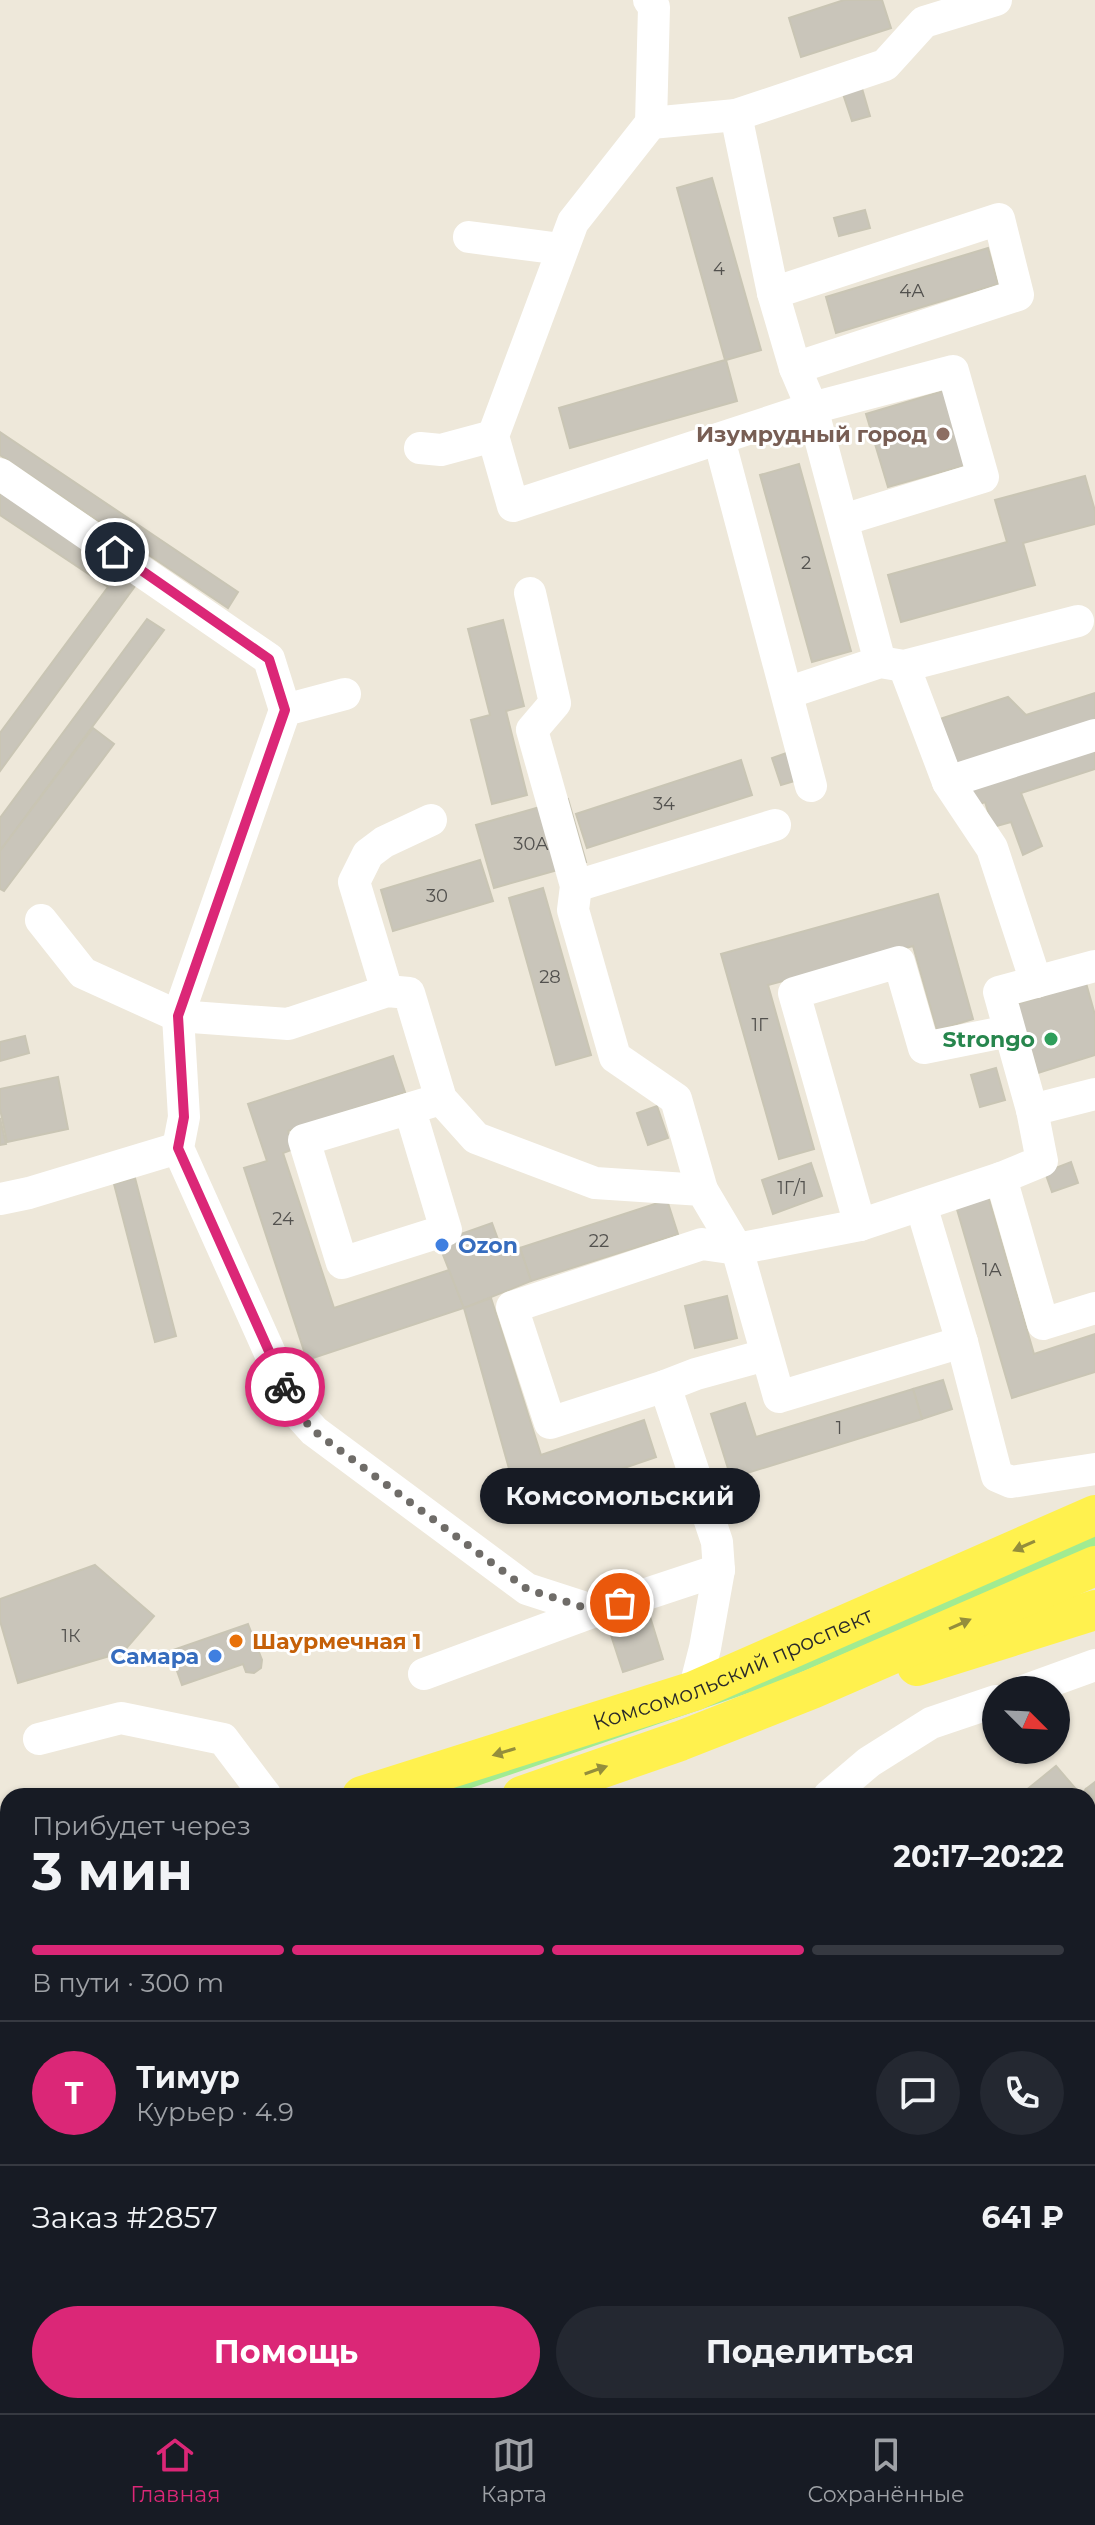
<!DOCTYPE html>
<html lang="ru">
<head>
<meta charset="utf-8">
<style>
	:root { --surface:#171b24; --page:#242831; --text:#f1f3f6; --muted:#9ea1a6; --line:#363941; --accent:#db2777 }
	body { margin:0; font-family:Montserrat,sans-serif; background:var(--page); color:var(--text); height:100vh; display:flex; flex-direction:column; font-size:30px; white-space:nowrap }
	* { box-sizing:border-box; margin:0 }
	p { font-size:26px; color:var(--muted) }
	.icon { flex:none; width:44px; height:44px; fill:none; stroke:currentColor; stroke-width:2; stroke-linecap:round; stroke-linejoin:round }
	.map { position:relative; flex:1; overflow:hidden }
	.side { position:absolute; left:0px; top:1788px; width:1096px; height:626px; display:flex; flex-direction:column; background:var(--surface); border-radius:24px 24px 0 0; box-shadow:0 2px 6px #0004 }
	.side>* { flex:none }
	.needle { width:52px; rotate:114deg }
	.fabs { position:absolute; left:982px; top:1676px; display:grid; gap:16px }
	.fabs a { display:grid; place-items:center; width:88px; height:88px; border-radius:50%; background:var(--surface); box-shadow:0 2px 6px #0004; font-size:40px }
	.pin { position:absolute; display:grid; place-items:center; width:68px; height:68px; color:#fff; margin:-34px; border:4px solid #fff; border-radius:50%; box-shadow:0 2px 8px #0007 }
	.courier { position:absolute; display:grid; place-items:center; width:80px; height:80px; margin:-40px; border:6px solid #db2777; border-radius:50%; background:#fff; color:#222; box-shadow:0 2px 10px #0007 }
	.bubble { position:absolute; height:56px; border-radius:28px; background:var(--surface); box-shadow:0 2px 6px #0004; font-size:26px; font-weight:700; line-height:56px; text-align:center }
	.headline em { font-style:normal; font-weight:700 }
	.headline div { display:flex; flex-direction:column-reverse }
	.headline { display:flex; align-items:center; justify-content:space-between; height:136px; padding:0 32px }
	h1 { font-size:52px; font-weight:700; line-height:60px }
	.bar { display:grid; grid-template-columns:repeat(4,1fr); gap:12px 8px; align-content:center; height:96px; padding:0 32px }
	.bar i { height:10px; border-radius:6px; background:var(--line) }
	.bar .current { background:var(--accent) }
	.bar p { grid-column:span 4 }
	.line { display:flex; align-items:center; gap:20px; padding:0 32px; border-top:2px solid var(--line) }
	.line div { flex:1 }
	.round { display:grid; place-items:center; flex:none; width:84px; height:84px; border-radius:42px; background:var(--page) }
	.primary-button { display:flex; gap:16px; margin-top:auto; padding:16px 32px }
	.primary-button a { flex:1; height:92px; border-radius:48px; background:var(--accent); color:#fff; font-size:32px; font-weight:700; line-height:92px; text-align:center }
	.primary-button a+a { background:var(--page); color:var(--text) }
	.tabs { display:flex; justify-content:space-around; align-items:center; height:112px; border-top:2px solid var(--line); background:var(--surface); font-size:22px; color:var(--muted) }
	.tabs a { display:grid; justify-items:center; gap:4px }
	.tabs .current { color:var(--accent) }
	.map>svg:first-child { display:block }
	.education { fill:#f2eac8 }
	.green { fill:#a1eb91 }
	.building { fill:#c9c5ba; stroke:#c9c5b4; stroke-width:2 }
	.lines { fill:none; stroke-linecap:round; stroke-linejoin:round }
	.minor { stroke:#fff; stroke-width:32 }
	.major { stroke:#fff14e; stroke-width:40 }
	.oneway { fill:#948e3c }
	.done { stroke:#6f6c68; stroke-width:8; stroke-dasharray:0 14.4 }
	.route { stroke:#db2777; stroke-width:10 }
	.education-dot { fill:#8d6e63; stroke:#fff; stroke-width:3 }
	.leisure-dot { fill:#2e9e5b; stroke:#fff; stroke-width:3 }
	.shop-dot { fill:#3f7fe0; stroke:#fff; stroke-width:3 }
	.food-dot { fill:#e8710a; stroke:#fff; stroke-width:3 }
	.labels { text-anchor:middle; stroke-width:6; stroke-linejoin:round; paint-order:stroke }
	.number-label { font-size:18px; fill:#52514e }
	.education-label { font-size:22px; font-weight:bold; fill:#785e54; stroke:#fff; text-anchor:end }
	.leisure-label { font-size:22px; font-weight:bold; fill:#27864d; stroke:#fff; text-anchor:end }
	.shop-label { font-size:22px; font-weight:bold; fill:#366cbe; stroke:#fff; text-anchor:start }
	.food-label { font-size:22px; font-weight:bold; fill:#c56008; stroke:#fff; text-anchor:start }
	.street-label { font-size:22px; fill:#2a2a2a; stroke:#fff }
</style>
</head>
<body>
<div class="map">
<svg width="1095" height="2413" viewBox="0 0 1095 2413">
	<rect width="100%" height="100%" fill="#eee8da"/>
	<path class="education" d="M 1095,2001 L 1095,2313 L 1088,2315 L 1088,2007 Z"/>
	<g class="green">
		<path d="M 1095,1533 L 1095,1547 L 769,1686 L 448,1796 L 422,1796 Z"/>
		<path d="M 8,1892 L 8,1927 L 0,1928 L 0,1893 Z"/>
		<path d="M 846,2406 L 931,2406 L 914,2413 L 848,2413 Z"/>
	</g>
	<g class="building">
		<path d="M 844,0 L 882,0 L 891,28 L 801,57 L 789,18 Z"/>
		<path d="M 861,85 L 870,116 L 852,121 L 842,91 Z"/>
		<path d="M 712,178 L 761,350 L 726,360 L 737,401 L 570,448 L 559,408 L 725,360 L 677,188 Z"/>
		<path d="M 865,210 L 870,228 L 839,236 L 834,218 Z"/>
		<path d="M 988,248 L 998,284 L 836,333 L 826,297 Z"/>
		<path d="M 947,390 L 969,464 L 888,487 L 866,414 Z"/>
		<path d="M 0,432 L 238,592 L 228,608 L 0,455 Z"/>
		<path d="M 799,464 L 851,651 L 812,662 L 760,475 Z"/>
		<path d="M 1085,476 L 1095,511 L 1095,524 L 1023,543 L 1035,585 L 901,622 L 888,575 L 1007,542 L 995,500 Z"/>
		<path d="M 0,489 L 138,582 L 0,771 L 0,733 L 108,587 L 0,515 Z"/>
		<path d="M 147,619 L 164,630 L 0,851 L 0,818 Z"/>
		<path d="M 503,620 L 524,706 L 506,711 L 527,795 L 492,804 L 471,720 L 490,715 L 468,629 Z"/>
		<path d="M 1095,693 L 1095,723 L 952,768 L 934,721 L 1008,697 L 1026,715 Z"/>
		<path d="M 93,728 L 114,744 L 4,891 L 0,889 L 0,851 Z"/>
		<path d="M 1095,746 L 1095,769 L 1021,793 L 1042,846 L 1023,855 L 1011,822 L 993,827 L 985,802 L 972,807 L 966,789 Z"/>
		<path d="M 792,751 L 801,779 L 781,785 L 772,758 Z"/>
		<path d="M 741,760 L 752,795 L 587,848 L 576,814 Z"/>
		<path d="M 568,799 L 586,862 L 494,888 L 476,825 Z"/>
		<path d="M 480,860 L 493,901 L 393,931 L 381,890 Z"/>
		<path d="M 543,888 L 591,1055 L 556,1065 L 509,898 Z"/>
		<path d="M 938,894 L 973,1019 L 937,1030 L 913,946 L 768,985 L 814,1149 L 779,1159 L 721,954 Z"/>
		<path d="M 1086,983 L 1095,1015 L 1095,1055 L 1038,1073 L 1017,1004 Z"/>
		<path d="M 25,1036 L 29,1053 L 0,1061 L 0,1042 Z"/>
		<path d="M 393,1056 L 405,1092 L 288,1131 L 294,1149 L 283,1153 L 334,1308 L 449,1270 L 464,1308 L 307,1360 L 244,1168 L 267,1161 L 248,1104 Z"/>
		<path d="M 996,1068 L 1005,1100 L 980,1107 L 971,1075 Z"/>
		<path d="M 58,1077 L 68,1129 L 7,1142 L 0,1109 L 0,1089 Z"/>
		<path d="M 657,1106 L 668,1138 L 648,1145 L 637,1113 Z"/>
		<path d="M 0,1118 L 6,1144 L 0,1145 Z"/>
		<path d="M 1071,1162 L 1078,1183 L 1052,1192 L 1045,1172 Z"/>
		<path d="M 811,1163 L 822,1196 L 773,1214 L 762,1180 Z"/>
		<path d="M 135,1178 L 176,1336 L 155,1342 L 114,1184 Z"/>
		<path d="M 988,1196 L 1034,1354 L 1095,1334 L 1095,1372 L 1012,1398 L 956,1206 Z"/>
		<path d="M 667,1200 L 678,1234 L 531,1281 L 520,1248 Z"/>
		<path d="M 492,1223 L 503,1253 L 520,1248 L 531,1281 L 464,1308 L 438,1242 Z"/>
		<path d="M 727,1296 L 737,1338 L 695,1348 L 685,1306 Z"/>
		<path d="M 491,1298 L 541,1455 L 644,1420 L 656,1457 L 519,1504 L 464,1308 Z"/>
		<path d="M 943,1380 L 952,1409 L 922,1419 L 913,1389 Z"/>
		<path d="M 913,1389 L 922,1419 L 731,1478 L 711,1414 L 745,1403 L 756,1437 Z"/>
		<path d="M 95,1565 L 154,1616 L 123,1652 L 18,1683 L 0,1621 L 0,1599 Z"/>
		<path d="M 648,1610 L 663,1659 L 623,1672 L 607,1623 Z"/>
		<path d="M 248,1624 L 262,1660 L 261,1668 L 254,1673 L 246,1672 L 243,1664 L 182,1685 L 170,1651 Z"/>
		<path d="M 1056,1766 L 1081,1795 L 1086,1789 L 1095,1799 L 1095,1874 L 1088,1865 L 1088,1796 L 1019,1796 Z"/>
		<path d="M 1095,1782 L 1095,1799 L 1086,1789 Z"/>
		<path d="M 8,2140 L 8,2192 L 7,2192 L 0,2171 L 0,2142 Z"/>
		<path d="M 1095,2318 L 1095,2341 L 1088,2344 L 1088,2320 Z"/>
		<path d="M 267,2406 L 325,2406 L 317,2413 L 258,2413 Z"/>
		<path d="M 470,2406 L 534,2406 L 540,2413 L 476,2413 Z"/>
		<path d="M 731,2406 L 777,2406 L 780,2413 L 733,2413 Z"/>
	</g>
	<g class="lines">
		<g class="minor">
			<path d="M 649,0 L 654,7 L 651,123 L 573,222 L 493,436 L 513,506 L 812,408 L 953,371 L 983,477 L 843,520"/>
			<path d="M 736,115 L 773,293 L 795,368 L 812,408 L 880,662"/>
			<path d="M 651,123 L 736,115 L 885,65 L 924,22 L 996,0"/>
			<path d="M 469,237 L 561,249"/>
			<path d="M 773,293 L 999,219 L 1018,295 L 795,368"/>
			<path d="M 719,439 L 811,786"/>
			<path d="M 420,448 L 441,450 L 493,436"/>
			<path d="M 0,474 L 269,659 L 285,710"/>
			<path d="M 530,593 L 555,703 L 532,730 L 576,886 L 573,910 L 615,1057 L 676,1099 L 702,1190"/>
			<path d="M 904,666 L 948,782 L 992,848 L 1036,982"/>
			<path d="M 787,693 L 880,662 L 904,666 L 1078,621"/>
			<path d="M 345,694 L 285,710 L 178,1016 L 184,1117 L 178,1148 L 296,1411 L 314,1431 L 527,1589 L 595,1611 L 719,1570"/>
			<path d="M 948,782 L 1095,735"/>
			<path d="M 576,886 L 775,825"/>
			<path d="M 41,920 L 83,973 L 178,1016 L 288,1024 L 387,991 L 409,993 L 441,1099 L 476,1138 L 595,1183 L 702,1190 L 737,1249 L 779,1397 L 962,1342"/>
			<path d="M 387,991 L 354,882 L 368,854 L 384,842 L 431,820"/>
			<path d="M 410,1110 L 446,1230 L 342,1263 L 304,1140 L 441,1099"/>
			<path d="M 1032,1110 L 1095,1094"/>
			<path d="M 1001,1178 L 1043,1324 L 1095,1308"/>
			<path d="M 0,1199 L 29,1193 L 178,1148"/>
			<path d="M 921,1205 L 962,1342 L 997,1476 L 1011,1482 L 1095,1469"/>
			<path d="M 860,1225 L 794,993 L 899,962 L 924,1048 L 1009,1031"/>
			<path d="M 665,1386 L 550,1423 L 512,1307 L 702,1244 L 737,1249 L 860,1225 L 1001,1178 L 1042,1161 L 1032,1110 L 999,992 L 1095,966"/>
			<path d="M 424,1674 L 595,1611"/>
			<path d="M 1026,1690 L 1095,1665"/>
			<path d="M 694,1691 L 705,1648 L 719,1570 L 717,1542 L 665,1386 L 696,1374 L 766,1355"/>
			<path d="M 39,1739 L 121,1718 L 223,1739 L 266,1796"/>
			<path d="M 829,1796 L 869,1762 L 931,1723 L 996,1701"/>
			<path d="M 1088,1923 L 1095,1931"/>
			<path d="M 1088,2373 L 1095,2371"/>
			<path d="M 416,2406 L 422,2413"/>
			<path d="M 583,2406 L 587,2413"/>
			<path d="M 696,2406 L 698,2413"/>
			<path d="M 827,2406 L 829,2413"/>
			<path d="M 118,2413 L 127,2406"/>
			<path d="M 357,2413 L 365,2406"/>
			<path d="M 968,2413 L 988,2406"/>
		</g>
		<g class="major">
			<path d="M 917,1666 L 1095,1610"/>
			<path id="s1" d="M 362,1796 L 694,1691 L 1095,1515"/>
			<path d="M 522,1796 L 680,1741 L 812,1689 L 1095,1566"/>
			<path d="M 0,1869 L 8,1867"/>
			<path d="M 0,1958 L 8,1956"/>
		</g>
	</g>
	<defs><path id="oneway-solid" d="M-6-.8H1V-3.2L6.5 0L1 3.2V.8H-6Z" transform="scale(2)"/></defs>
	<g class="oneway">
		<use href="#oneway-solid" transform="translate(1024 1546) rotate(156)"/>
		<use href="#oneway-solid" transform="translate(960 1624) rotate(-24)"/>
		<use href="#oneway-solid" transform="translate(504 1752) rotate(163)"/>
		<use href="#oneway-solid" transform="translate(596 1770) rotate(-19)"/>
	</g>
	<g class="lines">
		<path class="done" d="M 285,1387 L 296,1411 L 314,1431 L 527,1589 L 595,1611 L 620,1603"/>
		<path class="route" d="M 115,552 L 269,659 L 285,710 L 178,1016 L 184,1117 L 178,1148 L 285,1387"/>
	</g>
	<circle class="education-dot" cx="943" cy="434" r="8"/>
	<circle class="leisure-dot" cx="1051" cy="1039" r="8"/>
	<g class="shop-dot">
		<circle cx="442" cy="1245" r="8"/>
		<circle cx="215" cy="1656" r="8"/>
	</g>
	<circle class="food-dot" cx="236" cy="1641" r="8"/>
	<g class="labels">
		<g class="number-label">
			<text x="719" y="275">4</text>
			<text x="912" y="297">4А</text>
			<text x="806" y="569">2</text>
			<text x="664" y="810">34</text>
			<text x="531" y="850">30А</text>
			<text x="437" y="902">30</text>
			<text x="550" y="983">28</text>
			<text x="760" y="1031">1Г</text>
			<text x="792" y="1194">1Г/1</text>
			<text x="283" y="1225">24</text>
			<text x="599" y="1247">22</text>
			<text x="992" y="1276">1А</text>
			<text x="839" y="1434">1</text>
			<text x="71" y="1642">1К</text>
		</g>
		<g class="education-label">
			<text x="927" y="442">Изумрудный город</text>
		</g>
		<g class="leisure-label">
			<text x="1035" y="1047">Strongo</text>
		</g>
		<g class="shop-label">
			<text x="458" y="1253">Ozon</text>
			<text x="199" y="1664" text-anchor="end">Самара</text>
		</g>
		<g class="food-label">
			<text x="252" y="1649">Шаурмечная 1</text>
		</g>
		<g class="street-label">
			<text dy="8" stroke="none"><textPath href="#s1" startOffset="392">Комсомольский проспект</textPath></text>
		</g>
	</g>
</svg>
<div class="fabs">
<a><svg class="needle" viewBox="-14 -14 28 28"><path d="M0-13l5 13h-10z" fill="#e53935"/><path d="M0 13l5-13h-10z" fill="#9ea1a6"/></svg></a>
</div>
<div class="pin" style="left:620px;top:1603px;background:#ea580c"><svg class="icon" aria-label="bag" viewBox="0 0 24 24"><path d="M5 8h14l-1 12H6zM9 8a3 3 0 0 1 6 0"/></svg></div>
<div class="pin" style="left:115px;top:552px;background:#1f2937"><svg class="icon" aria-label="home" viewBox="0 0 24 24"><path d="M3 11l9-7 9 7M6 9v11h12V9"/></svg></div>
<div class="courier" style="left:285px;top:1387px"><svg class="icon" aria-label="bike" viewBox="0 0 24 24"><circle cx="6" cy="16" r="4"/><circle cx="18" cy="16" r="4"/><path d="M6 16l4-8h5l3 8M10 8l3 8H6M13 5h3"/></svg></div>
<div class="bubble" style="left:480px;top:1468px;width:280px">Комсомольский</div>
<section class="side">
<div class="headline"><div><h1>3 мин</h1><p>Прибудет через</p></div><em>20:17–20:22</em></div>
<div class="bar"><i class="current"></i><i class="current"></i><i class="current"></i><i></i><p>В пути · 300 m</p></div>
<div class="line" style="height:144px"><b class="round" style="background:var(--accent);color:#fff">Т</b><div><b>Тимур</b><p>Курьер · 4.9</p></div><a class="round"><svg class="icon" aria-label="chat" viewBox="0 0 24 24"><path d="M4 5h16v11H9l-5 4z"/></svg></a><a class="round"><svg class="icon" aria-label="phone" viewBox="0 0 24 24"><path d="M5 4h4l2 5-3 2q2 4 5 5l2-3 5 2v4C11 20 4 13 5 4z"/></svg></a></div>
<div class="line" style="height:104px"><div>Заказ #2857</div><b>641 ₽</b></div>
<div class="primary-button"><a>Помощь</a><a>Поделиться</a></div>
</section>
</div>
<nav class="tabs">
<a class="current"><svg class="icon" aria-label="home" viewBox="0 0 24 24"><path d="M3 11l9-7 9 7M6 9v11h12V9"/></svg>Главная</a>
<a><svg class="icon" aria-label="map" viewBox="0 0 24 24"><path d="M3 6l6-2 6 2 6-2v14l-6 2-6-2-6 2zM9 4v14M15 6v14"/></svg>Карта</a>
<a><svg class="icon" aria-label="saved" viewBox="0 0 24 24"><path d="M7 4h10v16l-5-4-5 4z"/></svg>Сохранённые</a>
</nav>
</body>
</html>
